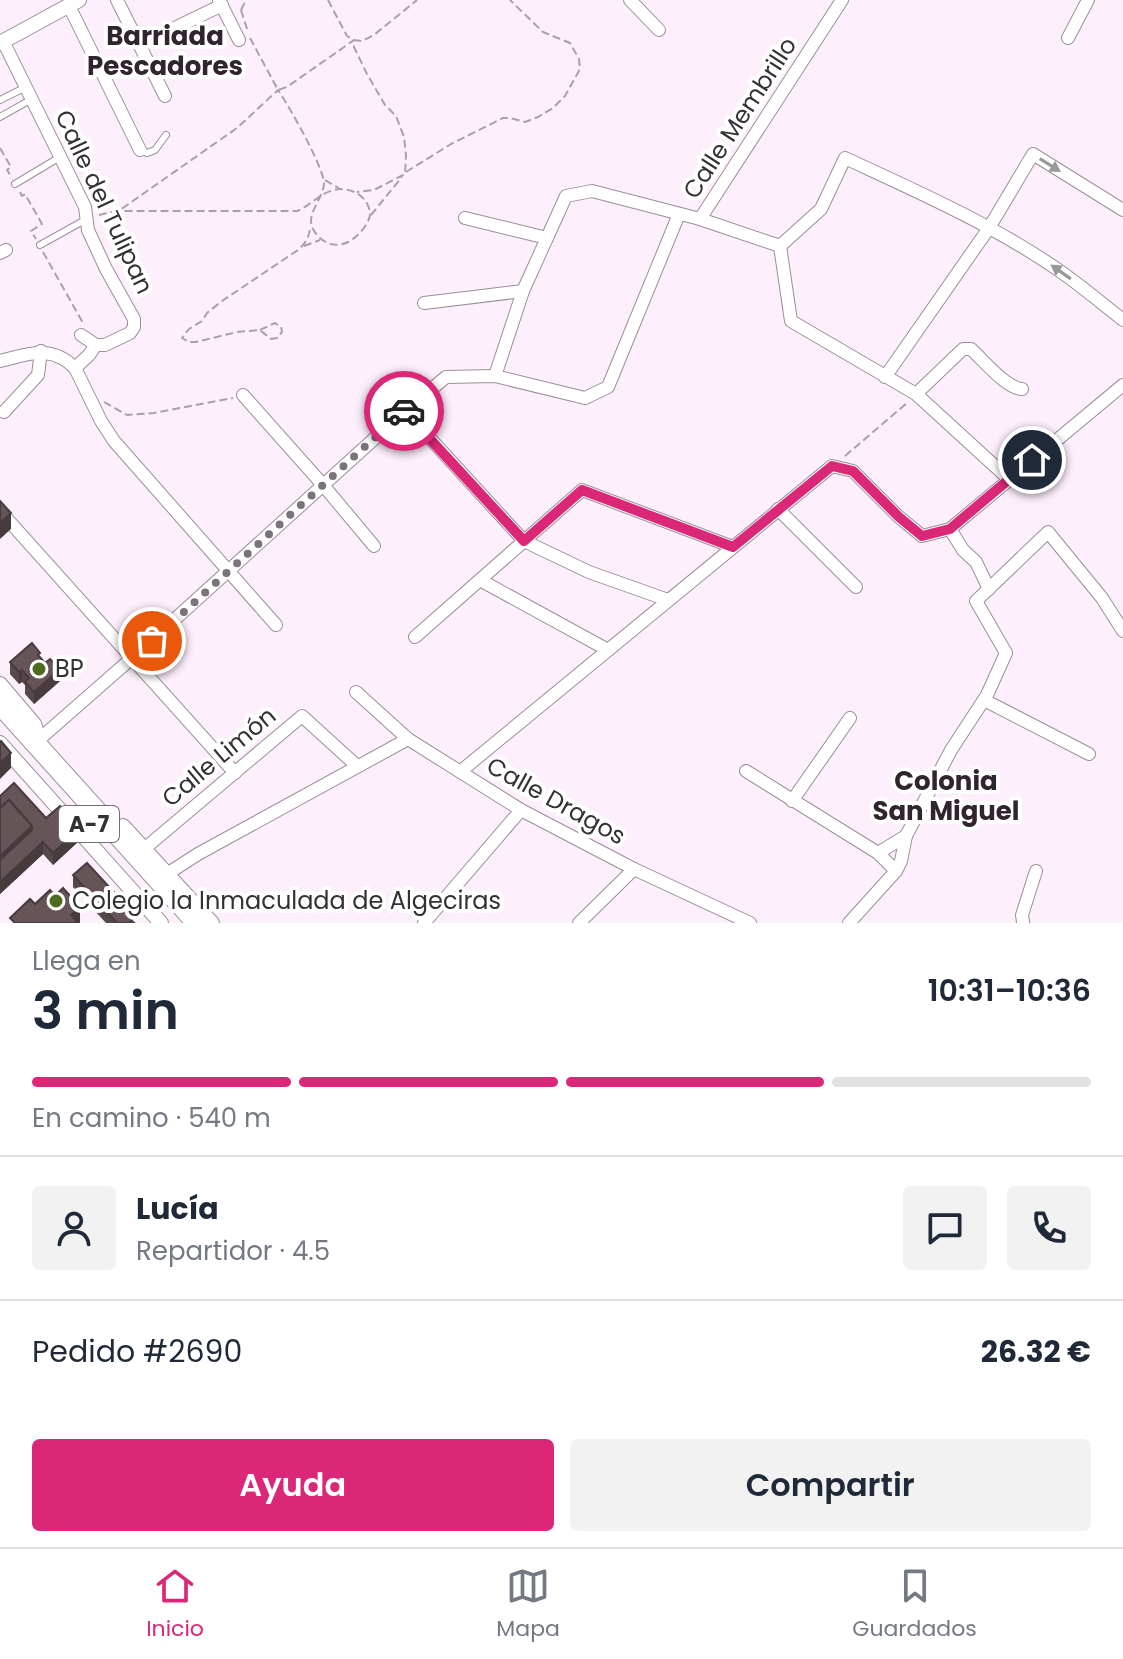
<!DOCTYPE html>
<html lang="es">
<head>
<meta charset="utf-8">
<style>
	:root { --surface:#fff; --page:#f2f2f3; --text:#1f2937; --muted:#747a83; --line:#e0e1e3; --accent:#db2777 }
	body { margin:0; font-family:Poppins,sans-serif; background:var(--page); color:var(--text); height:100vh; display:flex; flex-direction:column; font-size:30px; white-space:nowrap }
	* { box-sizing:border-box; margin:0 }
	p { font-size:26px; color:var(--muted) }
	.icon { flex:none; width:44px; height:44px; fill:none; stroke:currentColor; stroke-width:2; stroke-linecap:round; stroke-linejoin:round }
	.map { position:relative; height:923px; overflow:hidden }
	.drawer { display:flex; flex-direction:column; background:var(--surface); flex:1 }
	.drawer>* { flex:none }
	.pin { position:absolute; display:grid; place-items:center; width:68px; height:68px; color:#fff; margin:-34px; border:4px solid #fff; border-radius:50%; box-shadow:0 2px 8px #0007 }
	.courier { position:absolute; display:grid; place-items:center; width:80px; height:80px; margin:-40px; border:6px solid #db2777; border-radius:50%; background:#fff; color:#222; box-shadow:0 2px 10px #0007 }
	.overview em { font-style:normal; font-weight:600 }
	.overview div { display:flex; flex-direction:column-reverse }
	.overview { display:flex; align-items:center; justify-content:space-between; height:136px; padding:0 32px }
	h1 { font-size:52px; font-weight:600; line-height:60px }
	.bar { display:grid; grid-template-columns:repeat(4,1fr); gap:12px 8px; align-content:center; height:96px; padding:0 32px }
	.bar i { height:10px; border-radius:6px; background:var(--line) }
	.bar .selected { background:var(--accent) }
	.bar p { grid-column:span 4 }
	.line { display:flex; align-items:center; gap:20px; padding:0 32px; border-top:2px solid var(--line) }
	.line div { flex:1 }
	.round { display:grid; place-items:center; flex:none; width:84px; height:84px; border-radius:8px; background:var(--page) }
	.action { display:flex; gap:16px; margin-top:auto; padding:16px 32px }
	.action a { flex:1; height:92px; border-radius:8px; background:var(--accent); color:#fff; font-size:32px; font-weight:600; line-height:92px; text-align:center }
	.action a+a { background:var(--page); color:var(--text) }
	.tab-bar { display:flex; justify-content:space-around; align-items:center; height:112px; border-top:2px solid var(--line); background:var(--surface); font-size:22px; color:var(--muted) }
	.tab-bar a { display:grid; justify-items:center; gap:4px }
	.tab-bar .selected { color:var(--accent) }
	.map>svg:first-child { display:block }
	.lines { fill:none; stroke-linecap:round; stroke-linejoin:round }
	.service-casing { stroke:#9b8e99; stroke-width:8 }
	.minor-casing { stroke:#9b8e99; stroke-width:14 }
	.tertiary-casing { stroke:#9b8e99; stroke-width:16 }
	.trunk-casing { stroke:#9b8e99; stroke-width:22 }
	.path { stroke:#aba0aa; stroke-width:2; stroke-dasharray:8 4; stroke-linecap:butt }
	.service { stroke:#fff; stroke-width:6 }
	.minor { stroke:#fff; stroke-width:12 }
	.tertiary { stroke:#fff; stroke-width:14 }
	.trunk { stroke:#fff; stroke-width:20 }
	.wall { fill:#57484c }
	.shaded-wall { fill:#473b3e }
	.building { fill:#655458; stroke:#473b3e; stroke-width:2 }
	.oneway { fill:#9a989a }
	.done { stroke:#7b737b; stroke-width:8; stroke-dasharray:0 14.4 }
	.route { stroke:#db2777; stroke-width:10 }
	.poi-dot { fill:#4f6b1e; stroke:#fff; stroke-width:3 }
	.labels { text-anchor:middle; stroke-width:8; stroke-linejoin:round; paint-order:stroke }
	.shield { fill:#fff; stroke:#726e72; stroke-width:2 }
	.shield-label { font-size:22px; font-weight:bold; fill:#353035 }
	.street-label { font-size:24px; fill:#353035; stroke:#fff }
	.poi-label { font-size:24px; fill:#353035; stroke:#fff; text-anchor:start }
	.neighbourhood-label { font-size:26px; font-weight:bold; fill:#30252e; stroke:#fff }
</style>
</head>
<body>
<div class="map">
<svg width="1123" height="923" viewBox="0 0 1123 923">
	<rect width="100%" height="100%" fill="#feeffc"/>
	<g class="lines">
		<defs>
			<g id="service">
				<path d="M 0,100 L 26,87"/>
				<path d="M 0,117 L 32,99"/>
				<path d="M 140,150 L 147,153 L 155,150 L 166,135"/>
				<path d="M 15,184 L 60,157"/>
				<path d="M 40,245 L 85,220"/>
			</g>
			<g id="minor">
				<path d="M 117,0 L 165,96"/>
				<path d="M 219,0 L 239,40"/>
				<path d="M 630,0 L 659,30"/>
				<path d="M 69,6 L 140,150"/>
				<path d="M 1068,38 L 1088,0"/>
				<path d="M 3,41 L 85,207 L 88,230 L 106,269 L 134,319 L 134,327 L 130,333 L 105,345 L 96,345 L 81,335"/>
				<path d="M 140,45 L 222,5"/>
				<path d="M 465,218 L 547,238"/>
				<path d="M 700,219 L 842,0"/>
				<path d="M 780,246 L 821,209 L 845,158 C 916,191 989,223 1054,267 C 1078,283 1100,302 1123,320"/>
				<path d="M 0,253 L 6,250"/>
				<path d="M 424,303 L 523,291"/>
				<path d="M 0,361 C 29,354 51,344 75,368 L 101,421 L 114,441 L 276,625"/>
				<path d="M 75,368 L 89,355 L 96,345"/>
				<path d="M 495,376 L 523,291 L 566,196 L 592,191 L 700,219 L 780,246 L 791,321 L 916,394 L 1009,479"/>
				<path d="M 885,377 L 989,228 L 1033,154 L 1123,210"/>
				<path d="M 916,394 L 963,349 L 971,349 C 984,361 1006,388 1022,389"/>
				<path d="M 243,395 L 323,485 L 374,546"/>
				<path d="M 405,411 L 524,541 L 589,572 L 668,600"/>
				<path d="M 4,412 L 38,375 L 41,351"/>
				<path d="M 778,509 L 856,587"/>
				<path d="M 0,511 L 235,773"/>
				<path d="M 950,529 L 963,550 L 976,562 L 989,589"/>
				<path d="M 480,580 L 608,650"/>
				<path d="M 415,637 L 582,490 L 733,547"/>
				<path d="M 356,692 L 408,739 L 521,810 L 634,869 L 750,923"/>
				<path d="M 984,700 L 1089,754"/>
				<path d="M 35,743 L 132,658 L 405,411 L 446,377 L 495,376 L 585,398 L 608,387 L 679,214"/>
				<path d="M 461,771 L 832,466 L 853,471 L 899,517 L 922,536 L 950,529 L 1123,385"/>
				<path d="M 746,771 L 878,853"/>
				<path d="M 792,801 L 850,718"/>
				<path d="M 144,849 L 302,716 L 357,766"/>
				<path d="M 896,871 L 878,853 L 906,836"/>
				<path d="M 167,874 L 198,854 L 408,739"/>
				<path d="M 1023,922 L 1022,915 L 1036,871"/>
				<path d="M 424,923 L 521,810"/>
				<path d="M 579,923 L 634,869"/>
				<path d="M 849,923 L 896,871 L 901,861 L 906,836 L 951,750 L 987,695 L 1006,653 L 976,601 L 1048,532 L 1102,598 L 1123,631"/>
			</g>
			<g id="tertiary">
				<path d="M 0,43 L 79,0"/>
				<path d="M 0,684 L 34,724 L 37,733 L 35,743"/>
				<path d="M 0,743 L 161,923"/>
				<path d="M 123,826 L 212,923"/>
			</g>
			<path id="trunk" d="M 0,704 L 197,923"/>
		</defs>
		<use href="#service" class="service-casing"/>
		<use href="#minor" class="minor-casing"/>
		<use href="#tertiary" class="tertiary-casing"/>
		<use href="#trunk" class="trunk-casing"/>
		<g class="path">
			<path d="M 328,0 L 347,36 L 354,40 L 362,41 L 374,35 L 417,0"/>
			<path d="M 241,10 L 248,32"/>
			<path d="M 241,10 L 246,0"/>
			<path d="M 250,38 L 278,90 L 287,87 L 354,40 L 354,47 L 367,74 L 385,105 L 396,116 L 404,137 L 406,155 L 405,174 L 374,190 L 357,192"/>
			<path d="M 0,148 L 11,167 L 7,170 L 11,176"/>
			<path d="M 406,172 L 451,144 L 503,118 L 510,118 L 525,122 L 538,117 L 553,108 L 565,96 L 580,69 L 579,59 L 570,43 L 543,32 L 510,0"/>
			<path d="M 325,180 L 340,189"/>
			<path d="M 20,192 L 22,196 L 25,194 L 42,224 L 31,231 L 36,239"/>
			<path d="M 99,215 L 120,210 L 237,128 L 278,90 C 289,106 323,166 324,183 C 324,198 305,214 313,229 C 320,242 334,249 348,242 C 357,238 370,223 370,214 C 369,196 350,186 334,190 C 320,193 310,206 297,211 L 116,211"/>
			<path d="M 371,215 L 402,177"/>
			<path d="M 304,246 L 320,240"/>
			<path d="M 43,252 L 83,323"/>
			<path d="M 260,330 L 275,323 L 281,327 L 282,332 L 277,338 L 271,339 L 260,330 L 237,332 L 196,342 L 189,342 L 182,338 L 189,329 L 202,321 L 207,313 L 222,301 L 298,250 C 306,243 310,236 310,226"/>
			<path d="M 104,402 L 127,415 L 154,413 L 233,398"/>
			<path d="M 845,456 L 907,403"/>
		</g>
		<use href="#service" class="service"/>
		<use href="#minor" class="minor"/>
		<use href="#tertiary" class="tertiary"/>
		<use href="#trunk" class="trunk"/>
	</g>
	<g class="wall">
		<path d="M 10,662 L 60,681 L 34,704 L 25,694 L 25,685 L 22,682 L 19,684 L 10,674 Z"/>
		<path d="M 0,796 L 46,818 L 80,840 L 53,865 L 43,854 L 0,894 Z"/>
		<path d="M 73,875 L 136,923 L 106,923 L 73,887 Z"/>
	</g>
	<g class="shaded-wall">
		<path d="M 11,513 L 11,529 L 0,539 L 0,523 Z"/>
		<path d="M 60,669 L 60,681 L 34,704 L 34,692 Z"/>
		<path d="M 22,670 L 22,682 L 19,684 L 19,672 Z"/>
		<path d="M 11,753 L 11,768 L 0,779 L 0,763 Z"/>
		<path d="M 32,826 L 32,842 L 0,872 L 0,856 Z"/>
		<path d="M 80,828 L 80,840 L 53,865 L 53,853 Z"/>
		<path d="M 43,842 L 43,854 L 0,894 L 0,882 Z"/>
		<path d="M 80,907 L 80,923 L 71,923 L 71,915 Z"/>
	</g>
	<g class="building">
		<path d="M 0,501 L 11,513 L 0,523 Z"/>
		<path d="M 32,643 L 40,653 L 38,655 L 45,663 L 50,659 L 60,669 L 34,692 L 25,682 L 29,678 L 22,670 L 19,672 L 10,662 Z"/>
		<path d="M 1,741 L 11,753 L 0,763 L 0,742 Z"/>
		<path d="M 14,783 L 46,818 L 60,806 L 68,820 L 80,828 L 53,853 L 43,842 L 0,882 L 0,860 L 32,830 L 32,826 L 9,800 L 0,808 L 0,796 Z"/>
		<path d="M 9,800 L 32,826 L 0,856 L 0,808 Z"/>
		<path d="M 87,863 L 136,916 L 129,923 L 117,923 L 73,875 Z"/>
		<path d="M 63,888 L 80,907 L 71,915 L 78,923 L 15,923 L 10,918 L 30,899 L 35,904 L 50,890 L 55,896 Z"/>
	</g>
	<defs><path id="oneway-solid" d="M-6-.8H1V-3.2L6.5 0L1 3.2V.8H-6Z" transform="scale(2)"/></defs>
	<g class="oneway">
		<use href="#oneway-solid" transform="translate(1050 165) rotate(32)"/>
		<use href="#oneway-solid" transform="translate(1061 272) rotate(-145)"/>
	</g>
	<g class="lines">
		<path class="done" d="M 152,641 L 404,411"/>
		<path class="route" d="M 404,411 L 524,541 L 582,490 L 733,547 L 832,466 L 853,471 L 899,517 L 922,536 L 950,529 L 1032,460"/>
	</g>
	<g class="poi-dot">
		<circle cx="39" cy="669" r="8"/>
		<circle cx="56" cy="901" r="8"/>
	</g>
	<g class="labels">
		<rect class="shield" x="59" y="806" width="60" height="36" rx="6"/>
		<g class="shield-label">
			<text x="89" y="832">A-7</text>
		</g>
		<g class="street-label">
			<text transform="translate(740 118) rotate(-57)" y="8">Calle Membrillo</text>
			<text transform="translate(104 202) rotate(65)" y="8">Calle del Tulipan</text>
			<text transform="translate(219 757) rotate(-40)" y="8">Calle Limón</text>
			<text transform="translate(556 801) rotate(29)" y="8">Calle Dragos</text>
		</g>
		<g class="poi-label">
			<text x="55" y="677">BP</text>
			<text x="72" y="909">Colegio la Inmaculada de Algeciras</text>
		</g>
		<g class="neighbourhood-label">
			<text x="165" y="45">Barriada<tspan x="165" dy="30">Pescadores</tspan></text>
			<text x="946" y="790">Colonia<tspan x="946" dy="30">San Miguel</tspan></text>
		</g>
	</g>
</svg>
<div class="pin" style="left:152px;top:641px;background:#ea580c"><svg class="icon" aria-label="bag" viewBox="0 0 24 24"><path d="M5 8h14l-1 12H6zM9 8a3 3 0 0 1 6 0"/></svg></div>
<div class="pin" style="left:1032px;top:460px;background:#1f2937"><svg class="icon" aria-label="home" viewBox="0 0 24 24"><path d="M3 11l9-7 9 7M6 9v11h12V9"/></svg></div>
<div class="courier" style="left:404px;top:411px"><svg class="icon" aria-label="car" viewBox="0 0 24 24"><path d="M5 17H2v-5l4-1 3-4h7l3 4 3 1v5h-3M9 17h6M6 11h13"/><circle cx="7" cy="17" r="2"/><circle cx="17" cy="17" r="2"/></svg></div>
</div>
<section class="drawer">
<div class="overview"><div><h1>3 min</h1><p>Llega en</p></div><em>10:31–10:36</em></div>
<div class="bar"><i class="selected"></i><i class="selected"></i><i class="selected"></i><i></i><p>En camino · 540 m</p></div>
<div class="line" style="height:144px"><a class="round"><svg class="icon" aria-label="person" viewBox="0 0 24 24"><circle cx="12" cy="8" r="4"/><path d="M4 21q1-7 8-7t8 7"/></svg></a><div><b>Lucía</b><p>Repartidor · 4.5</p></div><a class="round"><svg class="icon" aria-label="chat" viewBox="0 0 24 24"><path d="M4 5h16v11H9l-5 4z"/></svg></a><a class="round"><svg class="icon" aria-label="phone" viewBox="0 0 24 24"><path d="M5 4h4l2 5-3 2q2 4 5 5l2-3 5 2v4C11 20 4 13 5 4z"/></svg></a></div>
<div class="line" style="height:104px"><div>Pedido #2690</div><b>26.32 €</b></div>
<div class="action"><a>Ayuda</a><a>Compartir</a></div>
</section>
<nav class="tab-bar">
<a class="selected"><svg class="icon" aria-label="home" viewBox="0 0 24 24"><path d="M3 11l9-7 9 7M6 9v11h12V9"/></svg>Inicio</a>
<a><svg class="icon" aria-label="map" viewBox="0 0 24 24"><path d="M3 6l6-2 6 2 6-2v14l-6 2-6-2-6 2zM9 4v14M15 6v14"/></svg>Mapa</a>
<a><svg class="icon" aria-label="saved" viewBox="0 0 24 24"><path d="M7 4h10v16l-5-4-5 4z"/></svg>Guardados</a>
</nav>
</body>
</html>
